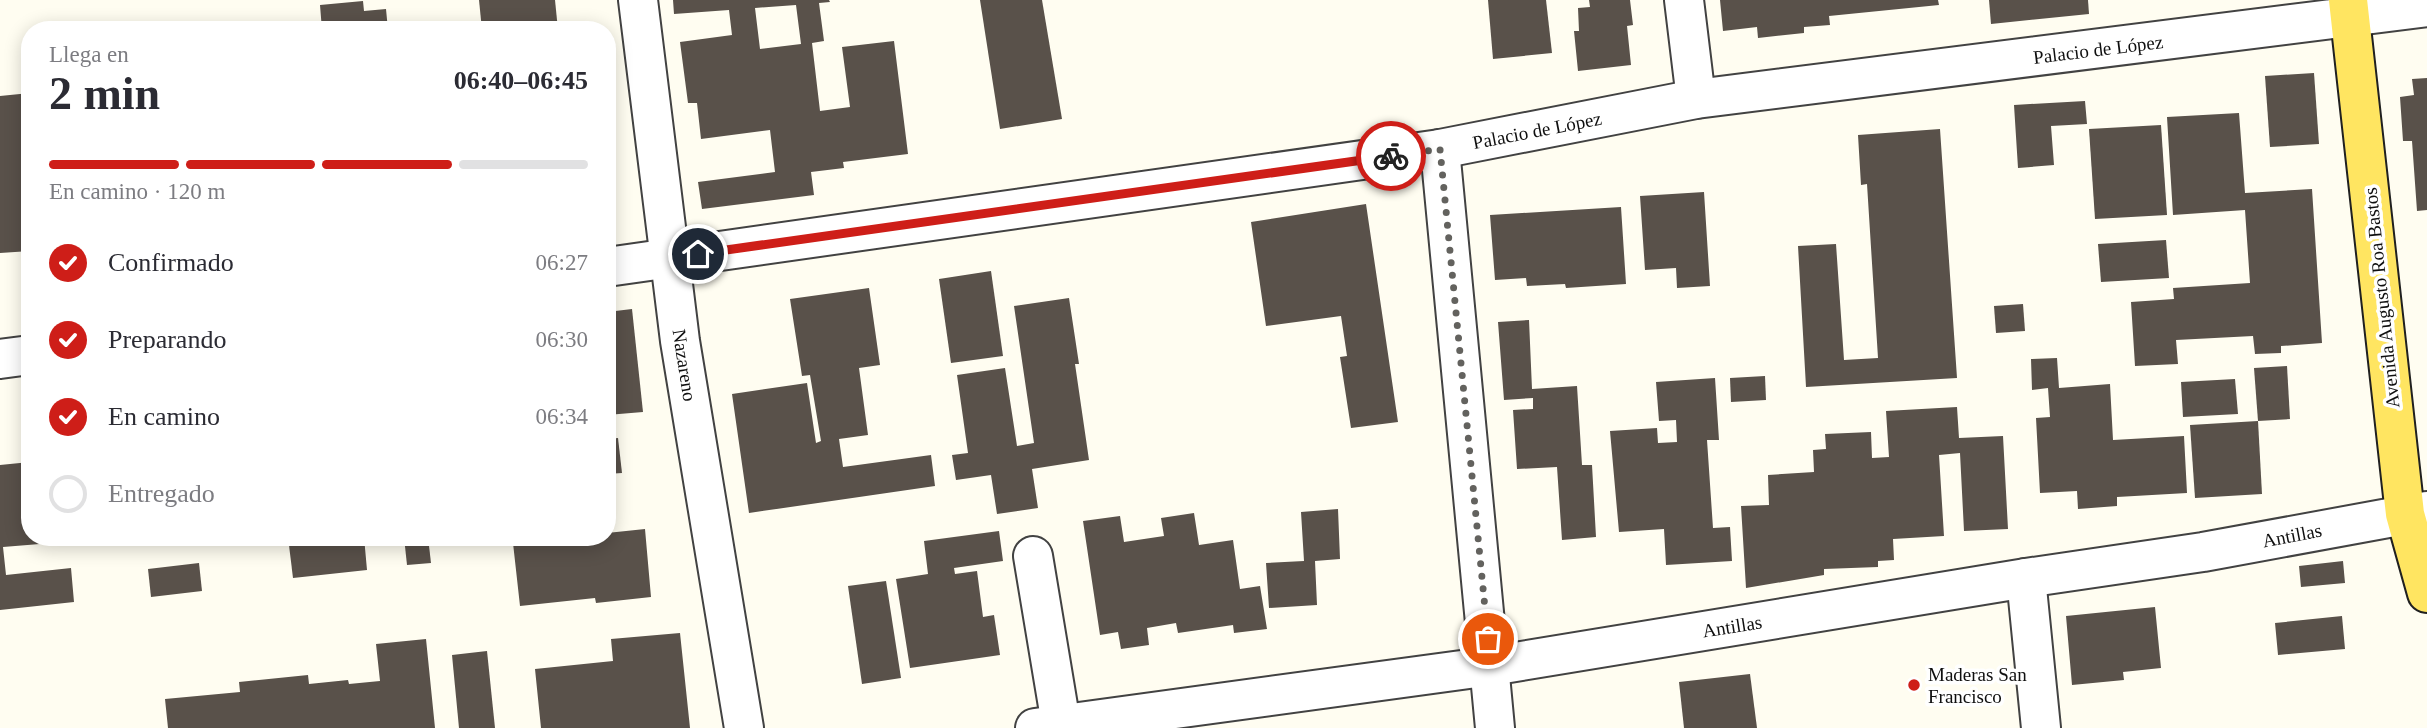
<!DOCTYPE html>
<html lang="es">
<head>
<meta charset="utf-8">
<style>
	:root { --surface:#fff; --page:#f7f7f7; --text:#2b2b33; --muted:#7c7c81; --line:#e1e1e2; --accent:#ce1e18 }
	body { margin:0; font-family:"Times New Roman",serif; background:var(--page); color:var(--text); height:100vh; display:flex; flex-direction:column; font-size:26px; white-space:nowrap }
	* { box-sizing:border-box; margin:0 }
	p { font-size:23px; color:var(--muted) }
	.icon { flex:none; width:38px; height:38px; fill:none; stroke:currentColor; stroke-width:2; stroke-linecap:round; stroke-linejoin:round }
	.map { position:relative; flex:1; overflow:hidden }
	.panel { position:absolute; left:21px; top:21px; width:595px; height:525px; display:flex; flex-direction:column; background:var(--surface); border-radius:28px; box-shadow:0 4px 18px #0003 }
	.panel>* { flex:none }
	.pin { position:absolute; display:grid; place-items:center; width:60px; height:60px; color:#fff; margin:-30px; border:4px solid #fff; border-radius:50%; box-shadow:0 2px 7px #0007 }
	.courier { position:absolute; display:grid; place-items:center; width:70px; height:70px; margin:-35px; border:5px solid #ce1e18; border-radius:50%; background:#fff; color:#222; box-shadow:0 2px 9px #0007 }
	.head em { font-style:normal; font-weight:700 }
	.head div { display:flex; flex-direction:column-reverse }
	.head { display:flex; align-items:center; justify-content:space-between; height:119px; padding:0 28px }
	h1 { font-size:46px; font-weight:700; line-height:52px }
	.bar { display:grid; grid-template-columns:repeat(4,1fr); gap:10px 7px; align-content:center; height:84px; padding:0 28px }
	.bar i { height:9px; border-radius:5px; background:var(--line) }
	.bar .active { background:var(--accent) }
	.bar p { grid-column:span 4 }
	ol { padding:0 28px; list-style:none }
	li { display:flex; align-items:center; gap:21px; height:77px }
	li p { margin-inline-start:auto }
	li .icon { padding:7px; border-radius:50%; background:var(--accent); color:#fff; stroke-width:4 }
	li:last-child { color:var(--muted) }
	li i { width:38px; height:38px; border:4px solid var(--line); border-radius:50% }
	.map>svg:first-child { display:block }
	.building { fill:#59514a; fill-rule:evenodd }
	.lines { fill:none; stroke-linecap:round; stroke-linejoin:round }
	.minor-casing { stroke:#424242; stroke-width:42 }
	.major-casing { stroke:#202020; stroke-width:42 }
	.minor { stroke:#fff; stroke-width:38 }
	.major { stroke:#ffe561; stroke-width:38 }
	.done { stroke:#63625e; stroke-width:7; stroke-dasharray:0 12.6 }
	.route { stroke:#ce1e18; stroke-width:9 }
	.poi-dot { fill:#ce1e18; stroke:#fff; stroke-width:2.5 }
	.labels { text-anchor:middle; stroke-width:7; stroke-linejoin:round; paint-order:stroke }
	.street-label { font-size:19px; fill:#0f0f0f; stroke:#fff }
	.poi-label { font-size:19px; fill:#0f0f0f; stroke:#fff; text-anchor:start }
</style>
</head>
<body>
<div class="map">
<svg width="2427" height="728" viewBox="0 0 2427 728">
	<rect width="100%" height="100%" fill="#fffdf1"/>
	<g class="building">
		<path d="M 479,0 L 555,0 L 558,30 L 482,30 Z"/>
		<path d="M 673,0 L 829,0 L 830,2 L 819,3 L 824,41 L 812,43 L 820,111 L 850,107 L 842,47 L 894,41 L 908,154 L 843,162 L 844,168 L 811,172 L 814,195 L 702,209 L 698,182 L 775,172 L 770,130 L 701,139 L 697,103 L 688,103 L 680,42 L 732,35 L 729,10 L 674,14 ZM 796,5 L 801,44 L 760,49 L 755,8 Z"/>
		<path d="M 980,0 L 1042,0 L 1062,119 L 1000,129 Z"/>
		<path d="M 1488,0 L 1546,0 L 1552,53 L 1493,59 Z"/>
		<path d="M 1589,0 L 1630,0 L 1633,25 L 1627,26 L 1631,65 L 1578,71 L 1574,31 L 1579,31 L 1578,8 L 1590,7 Z"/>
		<path d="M 1720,0 L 1938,0 L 1939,5 L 1829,16 L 1830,25 L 1804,27 L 1804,33 L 1758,38 L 1757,27 L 1723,31 Z"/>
		<path d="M 1989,0 L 2088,0 L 2089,14 L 1991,24 Z"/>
		<path d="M 363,1 L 364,11 L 386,9 L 388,30 L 322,30 L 320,5 Z"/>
		<path d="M 2314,73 L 2319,144 L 2270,147 L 2265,76 Z"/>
		<path d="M 2427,78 L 2427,210 L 2417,211 L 2412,141 L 2403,141 L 2400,97 L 2414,95 L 2412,79 Z"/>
		<path d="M 30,93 L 30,251 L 0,253 L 0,96 Z"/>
		<path d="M 2085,101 L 2087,124 L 2051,126 L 2054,165 L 2018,168 L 2014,105 Z"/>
		<path d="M 2239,113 L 2245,193 L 2312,189 L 2322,343 L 2281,346 L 2281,353 L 2255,354 L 2253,336 L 2176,340 L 2178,364 L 2135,366 L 2131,302 L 2174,299 L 2173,288 L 2250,283 L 2245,210 L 2173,215 L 2167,117 Z"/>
		<path d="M 2161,125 L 2167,215 L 2095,219 L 2089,129 Z"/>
		<path d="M 1940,129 L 1957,378 L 1806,387 L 1798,246 L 1836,244 L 1844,360 L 1878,358 L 1867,184 L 1861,185 L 1858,135 Z"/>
		<path d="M 1704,192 L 1710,286 L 1677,288 L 1676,268 L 1645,270 L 1640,196 Z"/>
		<path d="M 1366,204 L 1398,422 L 1351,428 L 1340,357 L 1347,356 L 1341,316 L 1266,326 L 1251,222 Z"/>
		<path d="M 1621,207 L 1626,284 L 1566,288 L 1565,284 L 1527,286 L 1526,278 L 1495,280 L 1490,215 Z"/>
		<path d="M 2166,240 L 2169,278 L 2101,282 L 2098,244 Z"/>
		<path d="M 991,271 L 1003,356 L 951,363 L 939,279 Z"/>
		<path d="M 869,288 L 880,365 L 859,368 L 868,435 L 839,439 L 843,467 L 931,455 L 935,486 L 749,513 L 732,394 L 807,383 L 816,443 L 821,441 L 810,375 L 802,376 L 790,299 Z"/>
		<path d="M 1069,298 L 1079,364 L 1075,364 L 1089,460 L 1032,469 L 1038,508 L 997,514 L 991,475 L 956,480 L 952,455 L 968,453 L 957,375 L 1005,368 L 1017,446 L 1034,443 L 1014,306 Z"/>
		<path d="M 2023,304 L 2025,331 L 1996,333 L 1994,306 Z"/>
		<path d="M 632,309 L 643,412 L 607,415 L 607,312 Z"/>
		<path d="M 1529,320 L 1532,389 L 1577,386 L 1582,465 L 1592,465 L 1596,537 L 1562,540 L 1557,467 L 1517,469 L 1513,410 L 1533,409 L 1533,398 L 1504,400 L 1498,322 Z"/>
		<path d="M 2057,358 L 2059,388 L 2110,384 L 2113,440 L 2184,436 L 2187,493 L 2117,497 L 2117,506 L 2078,509 L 2077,491 L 2040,493 L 2036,418 L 2050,417 L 2048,388 L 2032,390 L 2031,359 Z"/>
		<path d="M 2287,366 L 2290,419 L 2258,421 L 2254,368 Z"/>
		<path d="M 1765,376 L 1766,400 L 1731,402 L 1730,378 Z"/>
		<path d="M 1715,378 L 1719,440 L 1707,440 L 1713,528 L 1730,527 L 1732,561 L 1666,565 L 1664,529 L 1619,532 L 1610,431 L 1657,428 L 1658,443 L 1677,442 L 1676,420 L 1659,421 L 1656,382 Z"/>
		<path d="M 2235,379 L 2238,414 L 2183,417 L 2181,382 Z"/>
		<path d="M 1957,407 L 1959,438 L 2003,436 L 2008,529 L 1964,531 L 1960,453 L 1939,455 L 1944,536 L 1893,539 L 1894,560 L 1878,561 L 1878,567 L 1824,569 L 1824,575 L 1746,588 L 1741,506 L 1769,505 L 1768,475 L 1814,472 L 1813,450 L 1826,449 L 1825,434 L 1871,432 L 1872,458 L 1889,457 L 1886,411 Z"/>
		<path d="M 2258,421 L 2262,494 L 2195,498 L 2190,425 Z"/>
		<path d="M 618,438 L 622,473 L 607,474 L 607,439 Z"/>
		<path d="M 30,462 L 30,537 L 51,537 L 52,543 L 3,547 L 6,575 L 71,568 L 74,602 L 0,610 L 0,465 Z"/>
		<path d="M 1338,509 L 1340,559 L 1315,561 L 1317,605 L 1269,608 L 1266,563 L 1304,561 L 1301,512 Z"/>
		<path d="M 1194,513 L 1199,545 L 1233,540 L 1240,589 L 1260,586 L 1267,629 L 1234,633 L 1233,625 L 1178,633 L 1176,623 L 1147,628 L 1149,645 L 1121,649 L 1118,632 L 1100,635 L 1083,521 L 1120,516 L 1124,542 L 1164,536 L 1161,518 Z"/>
		<path d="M 645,529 L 651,597 L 596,603 L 595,598 L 520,606 L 513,543 L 533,541 L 532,537 L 607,537 L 607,533 Z"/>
		<path d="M 999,531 L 1003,561 L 954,568 L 955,574 L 977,571 L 983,617 L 994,615 L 1000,655 L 910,668 L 896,579 L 928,574 L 924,541 Z"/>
		<path d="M 288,537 L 364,537 L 367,570 L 293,578 Z"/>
		<path d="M 404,537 L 428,537 L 431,563 L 407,565 Z"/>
		<path d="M 2343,561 L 2345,583 L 2301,587 L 2299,566 Z"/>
		<path d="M 199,563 L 202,591 L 151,597 L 148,569 Z"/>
		<path d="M 886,581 L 901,678 L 862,684 L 848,586 Z"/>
		<path d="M 2155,607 L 2161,668 L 2123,672 L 2124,680 L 2072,685 L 2066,616 Z"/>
		<path d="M 2342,616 L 2345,649 L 2278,655 L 2275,623 Z"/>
		<path d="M 680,633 L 690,728 L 541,728 L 535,669 L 613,661 L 611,639 Z"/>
		<path d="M 426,639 L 435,728 L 168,728 L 165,699 L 240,692 L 239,682 L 308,675 L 309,684 L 348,680 L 349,684 L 380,681 L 376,644 Z"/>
		<path d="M 487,651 L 495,728 L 459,728 L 452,655 Z"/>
		<path d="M 1750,674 L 1757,728 L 1684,728 L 1679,682 Z"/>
	</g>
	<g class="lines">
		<defs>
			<g id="minor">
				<path d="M 638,0 L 680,341 L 744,728"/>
				<path d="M 1684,0 L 1696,99"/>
				<path d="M 1440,149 L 1495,728"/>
				<path d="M 607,267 L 1440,149 L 1696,99 L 2427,7"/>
				<path d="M 0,359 L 30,355"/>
				<path d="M 1033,556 L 1061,724"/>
				<path d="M 2026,578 L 2041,728"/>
				<path d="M 1035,728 L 1491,666 L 2026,578 L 2203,552 L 2427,511"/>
			</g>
			<path id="major" d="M 2348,0 L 2405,514 L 2427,593"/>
		</defs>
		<use href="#minor" class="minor-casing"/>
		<use href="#major" class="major-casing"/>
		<use href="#minor" class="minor"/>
		<use href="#major" class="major"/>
	</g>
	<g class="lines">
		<path class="done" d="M 1391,156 L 1440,149 L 1488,639"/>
		<path class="route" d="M 698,254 L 1391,156"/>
	</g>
	<circle class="poi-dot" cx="1914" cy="685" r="7"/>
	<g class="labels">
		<g class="street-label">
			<text transform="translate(2098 49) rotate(-7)" y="7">Palacio de López</text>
			<text transform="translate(1537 130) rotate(-11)" y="7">Palacio de López</text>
			<text transform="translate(2381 298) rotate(-96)" y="7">Avenida Augusto Roa Bastos</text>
			<text transform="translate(685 365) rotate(81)" y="7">Nazareno</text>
			<text transform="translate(2292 535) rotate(-11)" y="7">Antillas</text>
			<text transform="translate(1732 626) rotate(-9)" y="7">Antillas</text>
		</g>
		<g class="poi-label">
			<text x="1928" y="681">Maderas San<tspan x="1928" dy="22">Francisco</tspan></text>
		</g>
	</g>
</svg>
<div class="pin" style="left:1488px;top:639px;background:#ea580c"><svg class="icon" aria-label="bag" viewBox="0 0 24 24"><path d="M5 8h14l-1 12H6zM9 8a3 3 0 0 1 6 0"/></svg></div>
<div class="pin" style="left:698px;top:254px;background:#1f2937"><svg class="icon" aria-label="home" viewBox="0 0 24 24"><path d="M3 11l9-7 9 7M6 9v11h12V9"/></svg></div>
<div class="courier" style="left:1391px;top:156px"><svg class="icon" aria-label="bike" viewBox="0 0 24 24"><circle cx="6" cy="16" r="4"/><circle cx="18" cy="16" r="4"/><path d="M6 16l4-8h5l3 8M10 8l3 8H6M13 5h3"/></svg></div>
<section class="panel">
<div class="head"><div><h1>2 min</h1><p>Llega en</p></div><em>06:40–06:45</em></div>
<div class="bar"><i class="active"></i><i class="active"></i><i class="active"></i><i></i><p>En camino · 120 m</p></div>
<ol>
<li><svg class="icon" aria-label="check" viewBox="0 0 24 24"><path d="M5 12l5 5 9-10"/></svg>Confirmado<p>06:27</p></li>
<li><svg class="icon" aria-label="check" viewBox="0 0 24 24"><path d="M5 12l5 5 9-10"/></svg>Preparando<p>06:30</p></li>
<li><svg class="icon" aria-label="check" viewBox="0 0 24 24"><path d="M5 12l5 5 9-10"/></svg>En camino<p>06:34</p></li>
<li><i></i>Entregado</li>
</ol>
</section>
</div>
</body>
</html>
